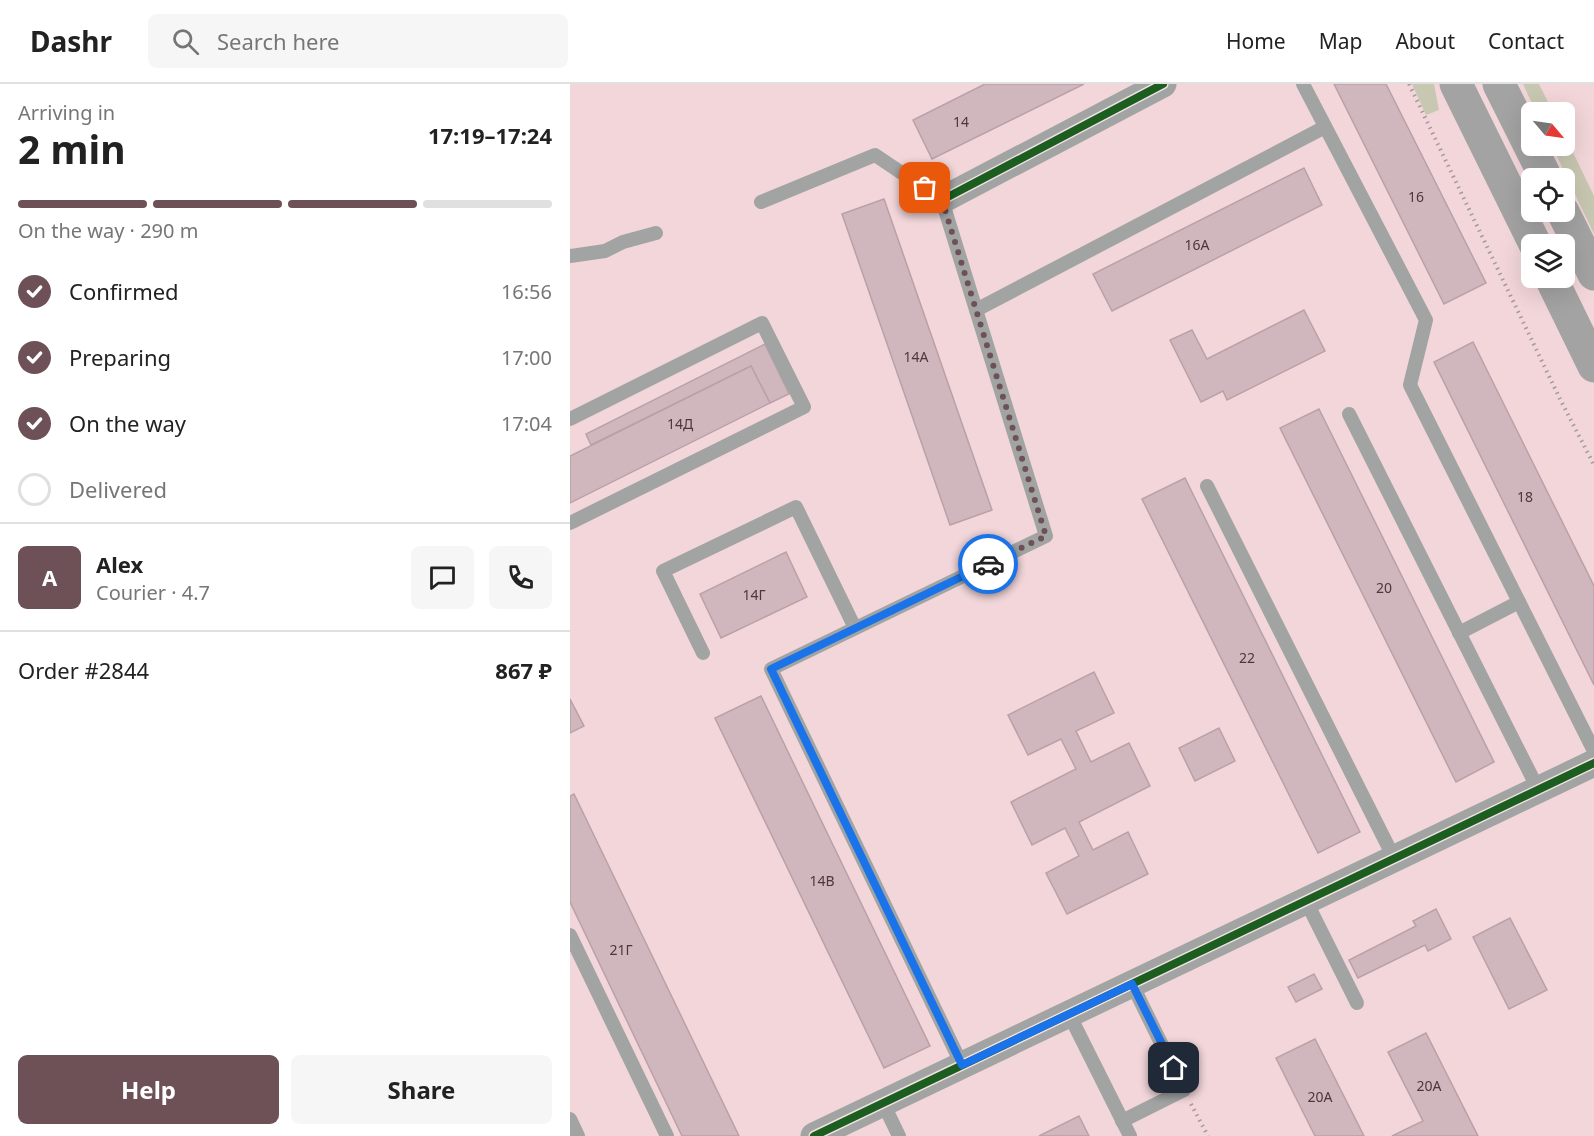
<!DOCTYPE html>
<html lang="en">
<head>
<meta charset="utf-8">
<style>
	:root { --surface:#fff; --page:#f6f6f6; --text:#222; --muted:#767676; --line:#e0e0e0; --accent:#6e5156 }
	body { margin:0; font-family:"Noto Sans",sans-serif; background:var(--page); color:var(--text); height:100vh; display:flex; flex-direction:column; font-size:22px; white-space:nowrap }
	* { box-sizing:border-box; margin:0 }
	p { font-size:20px; color:var(--muted) }
	.icon { flex:none; width:33px; height:33px; fill:none; stroke:currentColor; stroke-width:2; stroke-linecap:round; stroke-linejoin:round }
	.map { position:relative; flex:1; overflow:hidden }
	.details { display:flex; flex-direction:column; background:var(--surface); width:570px }
	.details>* { flex:none }
	.needle { width:39px; rotate:119deg }
	.fabs { position:absolute; left:951px; top:18px; display:grid; gap:12px }
	.fabs a { display:grid; place-items:center; width:54px; height:54px; border-radius:9px; background:var(--surface); box-shadow:0 6px 24px #0002; font-size:30px }
	.pin { position:absolute; display:grid; place-items:center; width:51px; height:51px; color:#fff; margin:-26px; border-radius:12px; box-shadow:0 3px 9px #0006 }
	.courier { position:absolute; display:grid; place-items:center; width:60px; height:60px; margin:-30px; border:4px solid #1a73e8; border-radius:50%; background:#fff; color:#222; box-shadow:0 2px 8px #0007 }
	.summary em { font-style:normal; font-weight:700 }
	.summary div { display:flex; flex-direction:column-reverse }
	.summary { display:flex; align-items:center; justify-content:space-between; height:102px; padding:0 18px }
	h1 { font-size:39px; font-weight:700; line-height:45px }
	.bar { display:grid; grid-template-columns:repeat(4,1fr); gap:9px 6px; align-content:center; height:72px; padding:0 18px }
	.bar i { height:8px; border-radius:4px; background:var(--line) }
	.bar .current { background:var(--accent) }
	.bar p { grid-column:span 4 }
	.line { display:flex; align-items:center; gap:15px; padding:0 18px; border-top:2px solid var(--line) }
	.line div { flex:1 }
	.round { display:grid; place-items:center; flex:none; width:63px; height:63px; border-radius:9px; background:var(--page) }
	ol { padding:0 18px; list-style:none }
	li { display:flex; align-items:center; gap:18px; height:66px }
	li p { margin-inline-start:auto }
	li .icon { padding:6px; border-radius:50%; background:var(--accent); color:#fff; stroke-width:4 }
	li:last-child { color:var(--muted) }
	li i { width:33px; height:33px; border:3px solid var(--line); border-radius:50% }
	.action { display:flex; gap:12px; margin-top:auto; padding:12px 18px }
	.action a { flex:1; height:69px; border-radius:9px; background:var(--accent); color:#fff; font-size:24px; font-weight:700; line-height:69px; text-align:center }
	.action a+a { background:var(--page); color:var(--text) }
	header { display:flex; align-items:center; gap:36px; box-sizing:border-box; height:84px; padding:0 30px; background:var(--surface); border-bottom:2px solid var(--line) }
	header strong { font-size:28px }
	nav { display:flex; gap:33px; margin-inline-start:auto; font-size:21px }
	.search { width:420px; height:54px; background:var(--page); display:flex; align-items:center; gap:15px; box-sizing:border-box; padding:0 21px; border-radius:9px; color:var(--muted); font-size:22px }
	main { display:flex; flex:1; min-height:0 }
	.map>svg:first-child { display:block }
	.green { fill:#c8c8b2 }
	.building { fill:#d0b7be; stroke:#baa0a8; stroke-width:1.5 }
	.lines { fill:none; stroke-linecap:round; stroke-linejoin:round }
	.path { stroke:#a29b9d; stroke-width:4; stroke-dasharray:1.5 4.5; stroke-linecap:butt }
	.lane { stroke:#a2a4a4; stroke-width:14 }
	.street { stroke:#a2a4a4; stroke-width:27 }
	.secondary { stroke:#a4a3a3; stroke-width:33 }
	.cycleway-casing { stroke:#f4e1e3; stroke-width:11 }
	.cycleway { stroke:#1b5e20; stroke-width:8 }
	.done { stroke:#6e5156; stroke-width:6; stroke-dasharray:0 10.8 }
	.route { stroke:#1a73e8; stroke-width:8 }
	.labels { text-anchor:middle; stroke-width:4.5; stroke-linejoin:round; paint-order:stroke }
	.number-label { font-size:14px; fill:#51343b }
</style>
</head>
<body>
<header>
<strong>Dashr</strong>
<div class="search"><svg class="icon" aria-label="search" viewBox="0 0 24 24"><circle cx="10" cy="10" r="6"/><path d="M15 15l6 6"/></svg>Search here</div>
<nav><a>Home</a><a>Map</a><a>About</a><a>Contact</a></nav>
</header>
<main>
<section class="details">
<div class="summary"><div><h1>2 min</h1><p>Arriving in</p></div><em>17:19–17:24</em></div>
<div class="bar"><i class="current"></i><i class="current"></i><i class="current"></i><i></i><p>On the way · 290 m</p></div>
<ol>
<li><svg class="icon" aria-label="check" viewBox="0 0 24 24"><path d="M5 12l5 5 9-10"/></svg>Confirmed<p>16:56</p></li>
<li><svg class="icon" aria-label="check" viewBox="0 0 24 24"><path d="M5 12l5 5 9-10"/></svg>Preparing<p>17:00</p></li>
<li><svg class="icon" aria-label="check" viewBox="0 0 24 24"><path d="M5 12l5 5 9-10"/></svg>On the way<p>17:04</p></li>
<li><i></i>Delivered</li>
</ol>
<div class="line" style="height:108px"><b class="round" style="background:var(--accent);color:#fff">A</b><div><b>Alex</b><p>Courier · 4.7</p></div><a class="round"><svg class="icon" aria-label="chat" viewBox="0 0 24 24"><path d="M4 5h16v11H9l-5 4z"/></svg></a><a class="round"><svg class="icon" aria-label="phone" viewBox="0 0 24 24"><path d="M5 4h4l2 5-3 2q2 4 5 5l2-3 5 2v4C11 20 4 13 5 4z"/></svg></a></div>
<div class="line" style="height:78px"><div>Order #2844</div><b>867 ₽</b></div>
<div class="action"><a>Help</a><a>Share</a></div>
</section>
<div class="map">
<svg width="1024" height="1052" viewBox="0 0 1024 1052">
	<rect width="100%" height="100%" fill="#f2d6d9"/>
	<g class="green">
		<path d="M 842,0 L 864,0 L 869,26 L 856,31 Z"/>
		<path d="M 953,0 L 969,0 L 983,28 L 966,28 Z"/>
		<path d="M 995,52 L 1024,112 L 1024,150 L 982,62 L 994,62 Z"/>
	</g>
	<g class="building">
		<path d="M 415,0 L 514,0 L 362,75 L 343,36 Z"/>
		<path d="M 764,0 L 816,0 L 916,199 L 874,220 Z"/>
		<path d="M 734,84 L 752,121 L 542,227 L 523,190 Z"/>
		<path d="M 314,115 L 422,426 L 380,441 L 272,130 Z"/>
		<path d="M 734,226 L 755,267 L 657,316 L 653,307 L 631,318 L 600,256 L 622,246 L 637,275 Z"/>
		<path d="M 903,258 L 1024,502 L 1024,601 L 864,278 Z"/>
		<path d="M 195,260 L 219,310 L 200,319 L 181,282 L 21,361 L 16,350 Z"/>
		<path d="M 181,282 L 200,319 L 0,419 L 0,372 Z"/>
		<path d="M 749,325 L 924,678 L 886,698 L 710,344 Z"/>
		<path d="M 615,394 L 790,748 L 748,769 L 572,415 Z"/>
		<path d="M 216,468 L 237,513 L 151,554 L 130,510 Z"/>
		<path d="M 524,588 L 544,629 L 506,647 L 521,678 L 559,659 L 580,702 L 509,738 L 523,766 L 558,748 L 578,790 L 497,830 L 476,789 L 509,772 L 495,744 L 462,761 L 441,718 L 506,685 L 491,655 L 458,671 L 438,631 Z"/>
		<path d="M 191,612 L 360,962 L 314,984 L 145,634 Z"/>
		<path d="M 0,615 L 14,642 L 0,649 Z"/>
		<path d="M 649,644 L 665,677 L 625,697 L 609,664 Z"/>
		<path d="M 4,710 L 169,1052 L 112,1052 L 0,818 L 0,712 Z"/>
		<path d="M 866,825 L 881,855 L 858,867 L 855,861 L 788,894 L 779,876 L 846,842 L 843,837 Z"/>
		<path d="M 940,834 L 977,906 L 939,925 L 903,853 Z"/>
		<path d="M 744,890 L 752,905 L 726,918 L 718,903 Z"/>
		<path d="M 856,949 L 908,1052 L 822,1052 L 853,1037 L 818,968 Z"/>
		<path d="M 745,955 L 794,1052 L 745,1052 L 706,974 Z"/>
		<path d="M 509,1032 L 519,1052 L 469,1052 Z"/>
	</g>
	<g class="lines">
		<g class="path">
			<path d="M 839,0 L 990,315 L 1024,381"/>
			<path d="M 621,1020 L 638,1052"/>
		</g>
		<g class="lane">
			<path d="M 733,0 L 856,236 L 840,301 L 1024,667"/>
			<path d="M 191,118 L 305,71 L 372,116 L 476,452 L 201,585 L 392,981"/>
			<path d="M 0,172 L 35,167 L 53,158 L 86,149"/>
			<path d="M 406,226 L 755,43"/>
			<path d="M 779,330 L 968,705"/>
			<path d="M 0,335 L 192,239 L 234,323 L 0,439"/>
			<path d="M 637,402 L 824,774"/>
			<path d="M 889,549 L 949,518"/>
			<path d="M 133,569 L 93,487 L 226,423 L 285,544"/>
			<path d="M 736,817 L 787,919"/>
			<path d="M 0,851 L 97,1052"/>
			<path d="M 499,930 L 560,1052"/>
			<path d="M 313,1019 L 329,1052"/>
			<path d="M 0,1035 L 8,1052"/>
			<path d="M 552,1037 L 614,1006 L 562,900"/>
		</g>
		<g class="street">
			<path d="M 372,116 L 593,0"/>
			<path d="M 244,1052 L 1024,679"/>
		</g>
		<g class="secondary">
			<path d="M 886,0 L 965,160"/>
			<path d="M 929,0 L 976,94"/>
			<path d="M 993,128 L 1024,190"/>
			<path d="M 981,194 L 1024,282"/>
		</g>
		<defs>
			<g id="cycleway">
				<path d="M 372,116 L 593,0"/>
				<path d="M 244,1052 L 1024,679"/>
			</g>
		</defs>
		<use href="#cycleway" class="cycleway-casing"/>
		<use href="#cycleway" class="cycleway"/>
	</g>
	<g class="lines">
		<path class="done" d="M 355,104 L 372,116 L 476,452 L 418,480"/>
		<path class="route" d="M 418,480 L 201,585 L 392,981 L 562,900 L 604,984"/>
	</g>
	<g class="labels">
		<g class="number-label">
			<text x="391" y="43">14</text>
			<text x="846" y="118">16</text>
			<text x="627" y="166">16А</text>
			<text x="346" y="278">14А</text>
			<text x="110" y="345">14Д</text>
			<text x="955" y="418">18</text>
			<text x="814" y="509">20</text>
			<text x="184" y="516">14Г</text>
			<text x="677" y="579">22</text>
			<text x="252" y="802">14В</text>
			<text x="51" y="871">21Г</text>
			<text x="859" y="1007">20А</text>
			<text x="750" y="1018">20А</text>
		</g>
	</g>
</svg>
<div class="fabs">
<a><svg class="needle" viewBox="-14 -14 28 28"><path d="M0-13l5 13h-10z" fill="#e53935"/><path d="M0 13l5-13h-10z" fill="#767676"/></svg></a>
<a><svg class="icon" aria-label="locate" viewBox="0 0 24 24"><circle cx="12" cy="12" r="6"/><path d="M12 2v4M12 18v4M2 12h4M18 12h4"/></svg></a>
<a><svg class="icon" aria-label="layers" viewBox="0 0 24 24"><path d="M12 4l9 5-9 5-9-5zM3 14l9 5 9-5"/></svg></a>
</div>
<div class="pin" style="left:355px;top:104px;background:#ea580c"><svg class="icon" aria-label="bag" viewBox="0 0 24 24"><path d="M5 8h14l-1 12H6zM9 8a3 3 0 0 1 6 0"/></svg></div>
<div class="pin" style="left:604px;top:984px;background:#1f2937"><svg class="icon" aria-label="home" viewBox="0 0 24 24"><path d="M3 11l9-7 9 7M6 9v11h12V9"/></svg></div>
<div class="courier" style="left:418px;top:480px"><svg class="icon" aria-label="car" viewBox="0 0 24 24"><path d="M5 17H2v-5l4-1 3-4h7l3 4 3 1v5h-3M9 17h6M6 11h13"/><circle cx="7" cy="17" r="2"/><circle cx="17" cy="17" r="2"/></svg></div>
</div>
</main>
</body>
</html>
